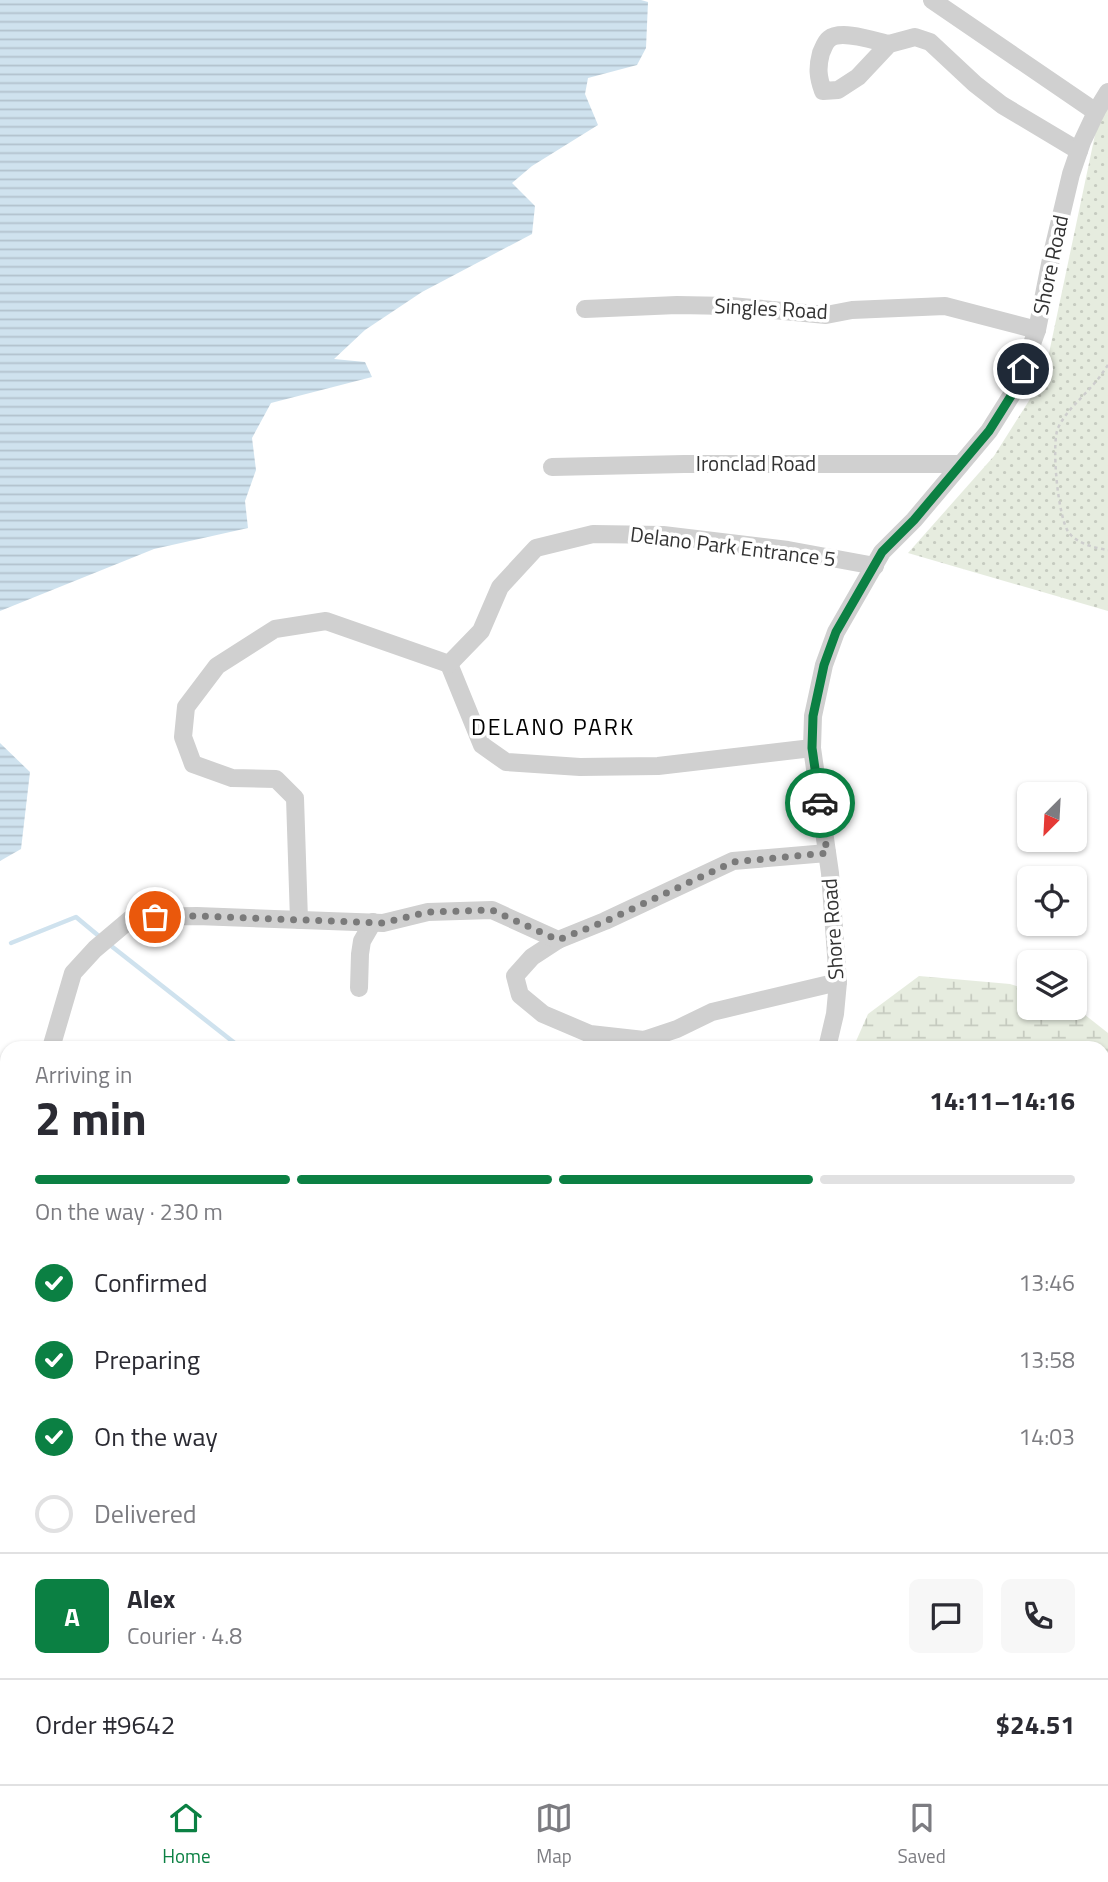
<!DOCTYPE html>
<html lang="en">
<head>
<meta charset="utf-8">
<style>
	:root { --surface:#fff; --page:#f7f7f7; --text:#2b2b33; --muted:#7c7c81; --line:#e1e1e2; --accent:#0b8043 }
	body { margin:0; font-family:"Titillium Web",sans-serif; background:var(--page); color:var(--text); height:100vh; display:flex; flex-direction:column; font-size:26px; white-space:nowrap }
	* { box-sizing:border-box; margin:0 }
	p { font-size:23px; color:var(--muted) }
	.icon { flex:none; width:38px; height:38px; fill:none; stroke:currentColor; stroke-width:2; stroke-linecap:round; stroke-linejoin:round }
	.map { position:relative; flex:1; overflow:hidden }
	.panel { position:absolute; left:0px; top:1041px; width:1110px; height:744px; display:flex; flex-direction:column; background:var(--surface); border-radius:21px 21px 0 0; box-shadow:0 2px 5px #0004 }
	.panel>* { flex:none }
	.needle { width:46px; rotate:204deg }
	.fabs { position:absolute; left:1017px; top:782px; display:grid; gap:14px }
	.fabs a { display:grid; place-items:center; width:70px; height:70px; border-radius:10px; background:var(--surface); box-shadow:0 2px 5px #0004; font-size:35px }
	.pin { position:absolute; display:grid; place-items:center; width:60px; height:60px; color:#fff; margin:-30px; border:4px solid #fff; border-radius:50%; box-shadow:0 2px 7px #0007 }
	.courier { position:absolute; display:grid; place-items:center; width:70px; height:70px; margin:-35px; border:5px solid #0b8043; border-radius:50%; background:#fff; color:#222; box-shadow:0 2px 9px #0007 }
	.overview em { font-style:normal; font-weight:700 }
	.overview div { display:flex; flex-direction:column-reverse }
	.overview { display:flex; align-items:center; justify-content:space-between; height:119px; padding:0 35px }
	h1 { font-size:46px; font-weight:700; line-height:52px }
	.bar { display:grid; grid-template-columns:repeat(4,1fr); gap:10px 7px; align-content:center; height:84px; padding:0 35px }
	.bar i { height:9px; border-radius:5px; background:var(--line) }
	.bar .selected { background:var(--accent) }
	.bar p { grid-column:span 4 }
	.line { display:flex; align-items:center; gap:18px; padding:0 35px; border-top:2px solid var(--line) }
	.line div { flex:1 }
	.round { display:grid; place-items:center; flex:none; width:74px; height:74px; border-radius:10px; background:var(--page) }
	ol { padding:0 35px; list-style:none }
	li { display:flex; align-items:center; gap:21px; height:77px }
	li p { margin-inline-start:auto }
	li .icon { padding:7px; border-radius:50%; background:var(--accent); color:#fff; stroke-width:4 }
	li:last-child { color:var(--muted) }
	li i { width:38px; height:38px; border:4px solid var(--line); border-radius:50% }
	.dock { display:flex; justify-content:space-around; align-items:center; height:98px; border-top:2px solid var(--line); background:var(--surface); font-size:19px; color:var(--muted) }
	.dock a { display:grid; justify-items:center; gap:4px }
	.dock .selected { color:var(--accent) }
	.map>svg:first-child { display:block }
	.wetland { fill:url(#wetland-marsh) }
	.park { fill:url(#park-dots) }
	.pitch { fill:#e6ecdf }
	.water { fill:url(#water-rules) }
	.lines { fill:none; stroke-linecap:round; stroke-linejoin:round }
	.stream { stroke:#cfe2ee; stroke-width:4.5 }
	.path { stroke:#cdcdcd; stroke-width:2.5; stroke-dasharray:3.5 3.5; stroke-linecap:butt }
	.minor { stroke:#d0d0d0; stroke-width:18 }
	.done { stroke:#7a7a7a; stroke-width:7; stroke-dasharray:0 12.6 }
	.route { stroke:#0b8043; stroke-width:9 }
	.labels { text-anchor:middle; stroke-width:7; stroke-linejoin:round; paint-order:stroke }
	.street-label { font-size:21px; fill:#333; stroke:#fff }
	.neighbourhood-label { font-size:23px; letter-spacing:2px; fill:#000; stroke:#fff }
</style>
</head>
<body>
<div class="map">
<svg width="1108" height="1784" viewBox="0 0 1108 1784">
	<defs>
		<pattern id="wetland-marsh" width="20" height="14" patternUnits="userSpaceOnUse" patternTransform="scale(1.75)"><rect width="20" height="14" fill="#e6ecdf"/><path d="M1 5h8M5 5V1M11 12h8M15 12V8" fill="none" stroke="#c6cbc0"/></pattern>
		<pattern id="park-dots" width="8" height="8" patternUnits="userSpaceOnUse" patternTransform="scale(1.75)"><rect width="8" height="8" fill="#e6ecdf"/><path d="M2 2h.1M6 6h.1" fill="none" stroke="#c6cbc0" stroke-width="1.8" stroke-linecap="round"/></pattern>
		<pattern id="water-rules" width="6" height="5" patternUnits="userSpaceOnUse" patternTransform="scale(1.75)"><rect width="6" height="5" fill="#cfe2ee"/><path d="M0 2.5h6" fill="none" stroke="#b2c2cd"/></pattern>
	</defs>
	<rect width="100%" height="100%" fill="#fff"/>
	<path class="wetland" d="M 919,976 L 1010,984 L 1029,990 L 1029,1008 L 1075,1007 L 1108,1033 L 1108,1203 L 1103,1205 L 1102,1048 L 853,1048 L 868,1014 Z"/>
	<g class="park">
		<path d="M 1108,102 L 1108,611 L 908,553 L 994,456 L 1044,377 L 1100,111 Z"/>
		<path d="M 0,1390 L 7,1392 L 7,1778 L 536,1778 L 535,1784 L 0,1784 Z"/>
		<path d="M 1103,1685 L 1108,1687 L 1108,1784 L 909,1784 L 884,1778 L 1102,1778 Z"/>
	</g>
	<path class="pitch" d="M 0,1562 L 7,1563 L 7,1729 L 0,1728 Z"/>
	<g class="water">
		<path d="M 0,0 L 641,0 L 648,2 L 646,48 L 637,65 L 588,78 L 585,94 L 598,125 L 532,166 L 512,183 L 535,206 L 532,234 L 422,292 L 365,330 L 334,359 L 365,362 L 372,377 L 271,403 L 252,438 L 256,470 L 245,501 L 248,528 L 154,549 L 0,611 Z"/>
		<path d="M 0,743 L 30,772 L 21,849 L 0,861 Z"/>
	</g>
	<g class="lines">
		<g class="stream">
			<path d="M 11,943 L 76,917 L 100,937"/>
			<path d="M 110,945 L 241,1048"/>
			<path d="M 1058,1778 L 1062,1784"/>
		</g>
		<g class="path">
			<path d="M 1108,365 C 1103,372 1098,380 1092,386 C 1080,400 1066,411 1058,428 C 1051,444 1058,519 1069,533 C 1078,544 1095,548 1108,550"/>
			<path d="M 1102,1777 L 1108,1782"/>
			<path d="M 141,1784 L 142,1778"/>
		</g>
		<g class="minor">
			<path d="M 932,0 L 1096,112"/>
			<path d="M 889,44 C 875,41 841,29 829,39 C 825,42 823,49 821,53 C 817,68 818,77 823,91 L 838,90 L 858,77 L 889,44 L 915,37 L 930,42 L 975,84 L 1002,105 L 1079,151"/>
			<path d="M 585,309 L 677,305 L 731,306 L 826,315 L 852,310 L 945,306 L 1037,330"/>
			<path d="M 552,467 L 684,464 L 961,464"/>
			<path d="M 449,664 L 482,745 L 506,762 L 580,767 L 658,766 L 812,748"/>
			<path d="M 299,920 L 295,798 L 276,779 L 232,778 L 193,764 L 183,737 L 186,707 L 217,666 L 275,629 L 326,621 L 449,664 L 481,631 L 500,587 L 536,548 L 593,534 L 663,535 L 788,550 L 875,566"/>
			<path d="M 558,940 L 532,957 L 515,976 L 520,995 L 543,1014 L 590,1034 L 644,1040 L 677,1029 L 712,1012 L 838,982"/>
			<path d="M 359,988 L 360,954 L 362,941 L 373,922"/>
			<path d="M 51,1048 L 73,973 L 95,949 L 133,917 L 197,916 L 383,923 L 428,912 L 492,910 L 558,940 L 605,921 L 733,861 L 827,853"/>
			<path d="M 827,1048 L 835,1014 L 838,982 L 830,873 L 812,748 L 813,716 L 824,665 L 836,632 L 882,552 L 914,520 L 989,431 L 1016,388 L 1037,330 L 1052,254 L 1071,174 L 1082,142 L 1097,110 L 1108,92"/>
			<path d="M 1102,1325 L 1108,1323"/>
			<path d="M 0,1327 L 7,1328"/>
			<path d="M 0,1402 L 7,1404"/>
			<path d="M 78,1784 L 79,1778"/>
			<path d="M 507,1784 L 508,1778"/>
			<path d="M 546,1784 L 548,1778"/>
		</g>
	</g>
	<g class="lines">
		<path class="done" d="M 155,917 L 197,916 L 383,923 L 428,912 L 492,910 L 558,940 L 606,921 L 733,862 L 827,853 L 820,803"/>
		<path class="route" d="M 820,803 L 812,748 L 813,716 L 824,665 L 836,632 L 882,552 L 914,520 L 989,431 L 1016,388 L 1023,369"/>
	</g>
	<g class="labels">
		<g class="street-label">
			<text transform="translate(1051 265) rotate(-78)" y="7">Shore Road</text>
			<text transform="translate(771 309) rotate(3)" y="7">Singles Road</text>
			<text x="756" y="471">Ironclad Road</text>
			<text transform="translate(733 547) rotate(7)" y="7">Delano Park Entrance 5</text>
			<text transform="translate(833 929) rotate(-94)" y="7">Shore Road</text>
		</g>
		<g class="neighbourhood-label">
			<text x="553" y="735">DELANO PARK</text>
		</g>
	</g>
</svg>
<div class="fabs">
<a><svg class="needle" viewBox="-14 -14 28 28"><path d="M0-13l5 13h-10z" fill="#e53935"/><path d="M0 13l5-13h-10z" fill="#7c7c81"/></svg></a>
<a><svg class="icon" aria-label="locate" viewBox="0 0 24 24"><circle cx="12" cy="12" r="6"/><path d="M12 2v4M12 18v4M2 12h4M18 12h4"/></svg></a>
<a><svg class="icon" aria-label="layers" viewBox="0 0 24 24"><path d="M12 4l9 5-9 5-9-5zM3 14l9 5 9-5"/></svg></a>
</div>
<div class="pin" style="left:155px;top:917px;background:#ea580c"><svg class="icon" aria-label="bag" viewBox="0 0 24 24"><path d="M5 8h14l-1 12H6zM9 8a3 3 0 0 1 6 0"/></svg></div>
<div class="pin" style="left:1023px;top:369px;background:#1f2937"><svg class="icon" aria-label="home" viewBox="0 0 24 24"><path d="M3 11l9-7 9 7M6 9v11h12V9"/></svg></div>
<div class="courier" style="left:820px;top:803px"><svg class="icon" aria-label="car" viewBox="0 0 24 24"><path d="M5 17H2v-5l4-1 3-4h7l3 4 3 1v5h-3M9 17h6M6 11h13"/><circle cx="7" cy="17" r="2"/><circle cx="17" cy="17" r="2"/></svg></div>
<section class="panel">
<div class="overview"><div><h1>2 min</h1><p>Arriving in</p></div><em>14:11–14:16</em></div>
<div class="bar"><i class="selected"></i><i class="selected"></i><i class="selected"></i><i></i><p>On the way · 230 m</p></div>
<ol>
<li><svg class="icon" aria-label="check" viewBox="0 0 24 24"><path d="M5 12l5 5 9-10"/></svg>Confirmed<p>13:46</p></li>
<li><svg class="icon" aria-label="check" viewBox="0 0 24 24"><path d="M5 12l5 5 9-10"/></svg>Preparing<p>13:58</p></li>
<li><svg class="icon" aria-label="check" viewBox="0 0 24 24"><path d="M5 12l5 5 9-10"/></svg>On the way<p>14:03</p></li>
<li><i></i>Delivered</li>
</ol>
<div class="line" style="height:126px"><b class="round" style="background:var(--accent);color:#fff">A</b><div><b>Alex</b><p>Courier · 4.8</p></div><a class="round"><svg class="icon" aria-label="chat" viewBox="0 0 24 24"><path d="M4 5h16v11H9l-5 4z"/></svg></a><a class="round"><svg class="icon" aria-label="phone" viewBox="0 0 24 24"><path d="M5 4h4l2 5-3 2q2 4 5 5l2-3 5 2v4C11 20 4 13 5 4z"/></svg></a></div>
<div class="line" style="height:91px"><div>Order #9642</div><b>$24.51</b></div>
</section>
</div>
<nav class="dock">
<a class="selected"><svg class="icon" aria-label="home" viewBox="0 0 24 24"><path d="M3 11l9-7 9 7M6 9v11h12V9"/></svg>Home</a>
<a><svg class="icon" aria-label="map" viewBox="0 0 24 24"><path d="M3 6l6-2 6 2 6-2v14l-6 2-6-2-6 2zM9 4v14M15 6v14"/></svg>Map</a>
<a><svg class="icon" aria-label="saved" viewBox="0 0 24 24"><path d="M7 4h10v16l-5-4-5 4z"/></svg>Saved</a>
</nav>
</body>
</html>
